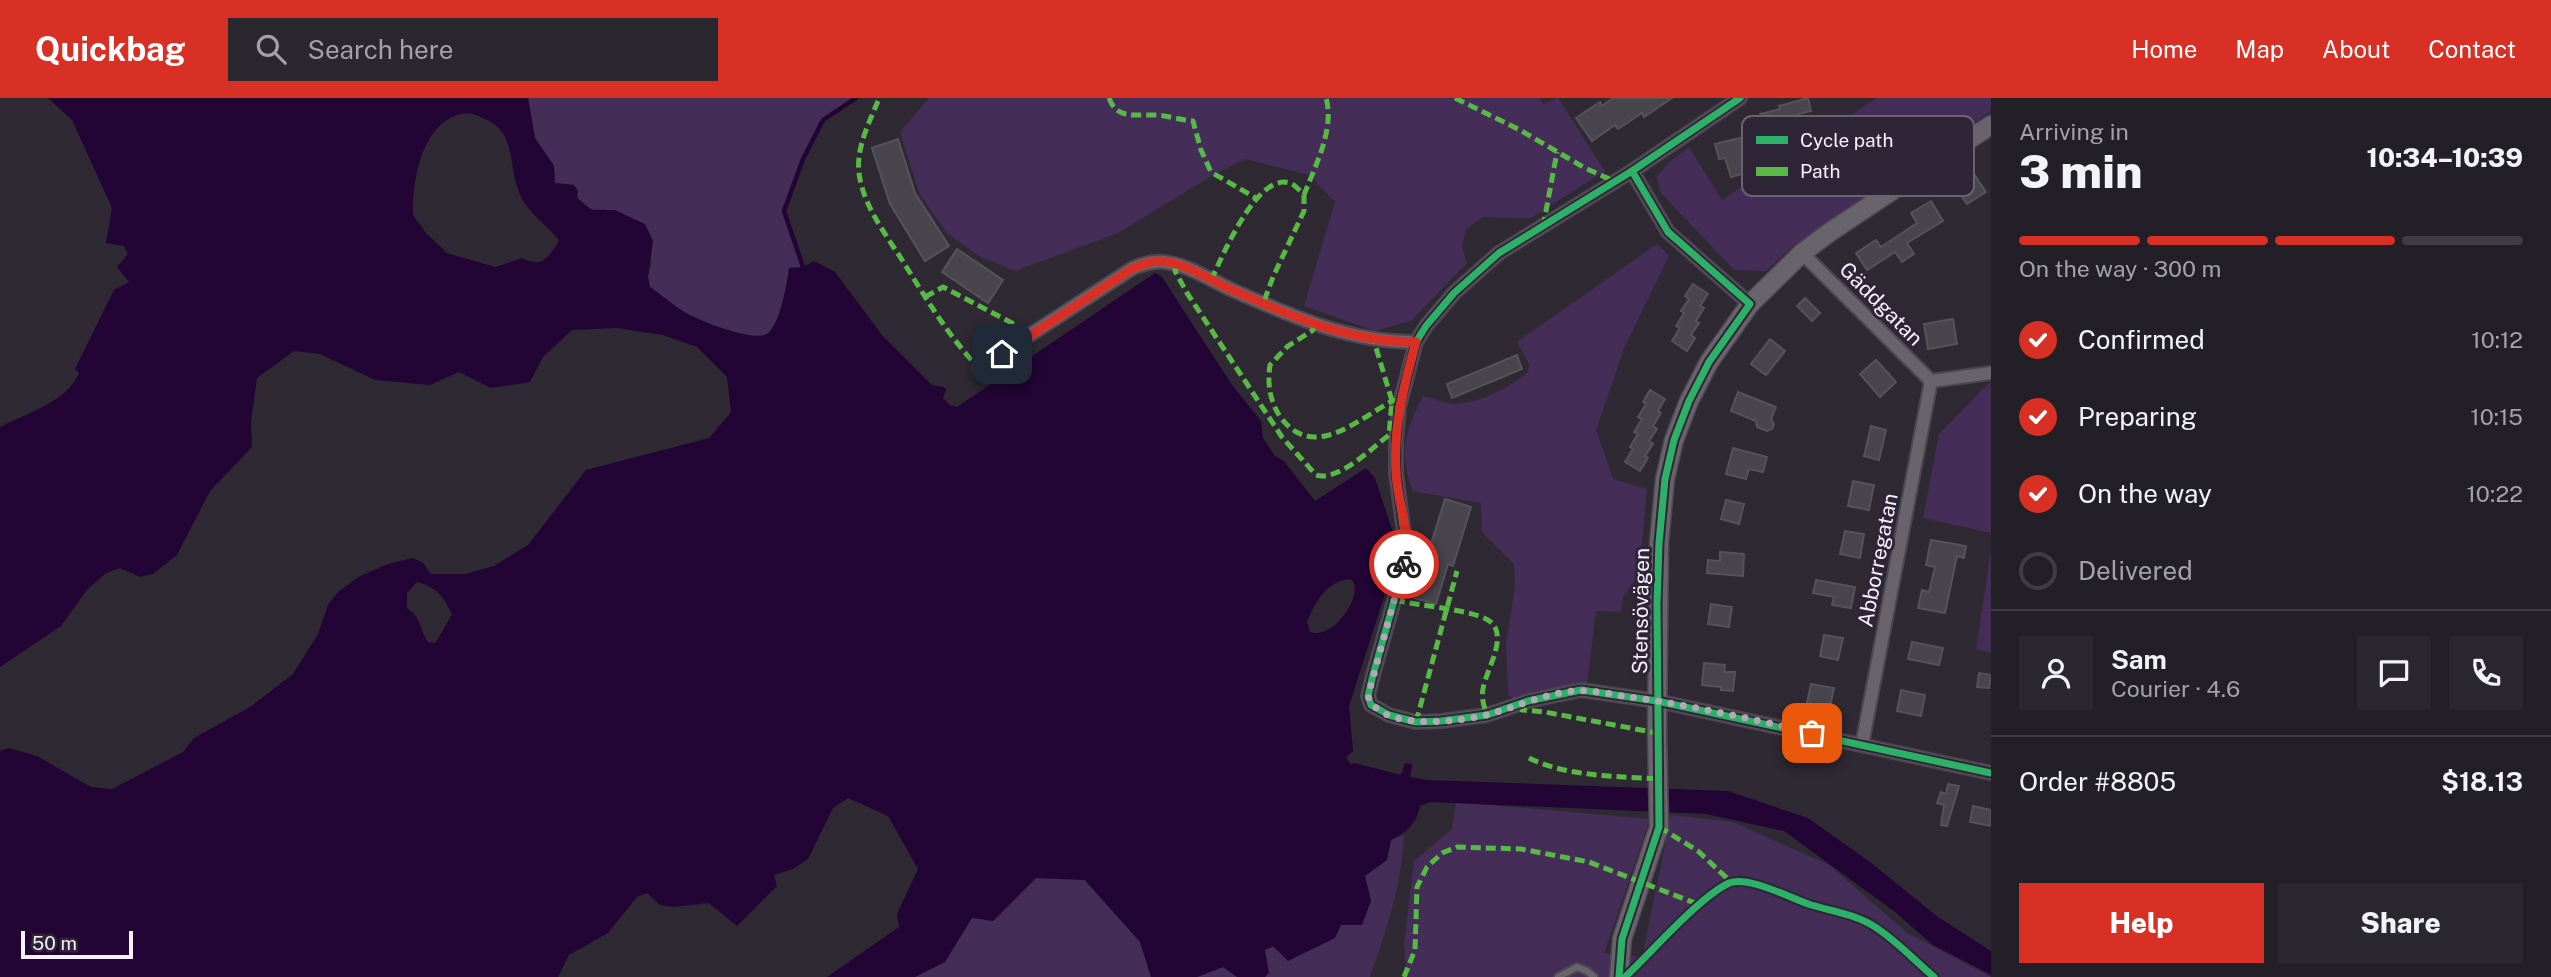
<!DOCTYPE html>
<html lang="en">
<head>
<meta charset="utf-8">
<style>
	:root { --surface:#221f26; --page:#2a272e; --text:#f1f3f6; --muted:#a2a2a7; --line:#3f3d43; --accent:#d93025 }
	body { margin:0; font-family:"Public Sans",sans-serif; background:var(--page); color:var(--text); height:100vh; display:flex; flex-direction:column; font-size:26px; white-space:nowrap }
	* { box-sizing:border-box; margin:0 }
	p { font-size:23px; color:var(--muted) }
	.icon { flex:none; width:38px; height:38px; fill:none; stroke:currentColor; stroke-width:2; stroke-linecap:round; stroke-linejoin:round }
	.map { position:relative; flex:1; overflow:hidden }
	.drawer { display:flex; flex-direction:column; background:var(--surface); width:560px }
	.drawer>* { flex:none }
	.scale { position:absolute; left:21px; bottom:18px; width:112px; box-sizing:border-box; padding-left:7px; border:4px solid #f6f0fc; border-top:0; font-size:19px; line-height:24px; white-space:nowrap; color:#f6f0fc; -webkit-text-stroke:5px #2e2536; paint-order:stroke }
	.pin { position:absolute; display:grid; place-items:center; width:60px; height:60px; color:#fff; margin:-30px; border-radius:14px; box-shadow:0 4px 10px #0006 }
	.courier { position:absolute; display:grid; place-items:center; width:70px; height:70px; margin:-35px; border:5px solid #d93025; border-radius:50%; background:#fff; color:#222; box-shadow:0 2px 9px #0007 }
	.headline em { font-style:normal; font-weight:800 }
	.headline div { display:flex; flex-direction:column-reverse }
	.headline { display:flex; align-items:center; justify-content:space-between; height:119px; padding:0 28px }
	h1 { font-size:46px; font-weight:800; line-height:52px }
	.bar { display:grid; grid-template-columns:repeat(4,1fr); gap:10px 7px; align-content:center; height:84px; padding:0 28px }
	.bar i { height:9px; border-radius:5px; background:var(--line) }
	.bar .current { background:var(--accent) }
	.bar p { grid-column:span 4 }
	.line { display:flex; align-items:center; gap:18px; padding:0 28px; border-top:2px solid var(--line) }
	.line div { flex:1 }
	.round { display:grid; place-items:center; flex:none; width:74px; height:74px; border-radius:0px; background:var(--page) }
	ol { padding:0 28px; list-style:none }
	li { display:flex; align-items:center; gap:21px; height:77px }
	li p { margin-inline-start:auto }
	li .icon { padding:7px; border-radius:50%; background:var(--accent); color:#fff; stroke-width:4 }
	li:last-child { color:var(--muted) }
	li i { width:38px; height:38px; border:4px solid var(--line); border-radius:50% }
	.primary-button { display:flex; gap:14px; margin-top:auto; padding:14px 28px }
	.primary-button a { flex:1; height:80px; border-radius:0px; background:var(--accent); color:#fff; font-size:28px; font-weight:800; line-height:80px; text-align:center }
	.primary-button a+a { background:var(--page); color:var(--text) }
	header { display:flex; align-items:center; gap:42px; box-sizing:border-box; height:98px; padding:0 35px; background:var(--accent); color:#fff }
	header strong { font-size:33px }
	nav { display:flex; gap:38px; margin-inline-start:auto; font-size:24px }
	.search { width:490px; height:63px; background:var(--page); display:flex; align-items:center; gap:18px; box-sizing:border-box; padding:0 24px; border-radius:0px; color:var(--muted); font-size:26px }
	main { display:flex; flex:1; min-height:0 }
	.map>svg:first-child { display:block }
	.green { fill:#442e57 }
	.water { fill:#220535; fill-rule:evenodd }
	.lines { fill:none; stroke-linecap:round; stroke-linejoin:round }
	.stream { stroke:#220535; stroke-width:4.5 }
	.building { fill:#49454d; stroke:#56525a; stroke-width:2 }
	.lane-casing { stroke:#4b464f; stroke-width:10 }
	.street-casing { stroke:#4b464f; stroke-width:16 }
	.secondary-casing { stroke:#4b464f; stroke-width:21 }
	.lane { stroke:#69646c; stroke-width:6 }
	.street { stroke:#69646c; stroke-width:12 }
	.secondary { stroke:#69646c; stroke-width:18 }
	.quiet { stroke:#58b947; stroke-width:5; stroke-dasharray:10 5; stroke-linecap:butt }
	.cycleway-casing { stroke:#2e2536; stroke-width:11 }
	.cycleway { stroke:#2db169; stroke-width:7 }
	.done { stroke:#b0aab5; stroke-width:7; stroke-dasharray:0 12.6 }
	.route { stroke:#d93025; stroke-width:9 }
	.labels { text-anchor:middle; stroke-width:6; stroke-linejoin:round; paint-order:stroke }
	.street-label { font-size:21px; fill:#f6f0fc; stroke:#2e2536 }
	.key { fill:#2e2536; stroke:#6a6271; stroke-width:2 }
	.key-label { font-size:19px; fill:#f6f0fc }
</style>
</head>
<body>
<header>
<strong>Quickbag</strong>
<div class="search"><svg class="icon" aria-label="search" viewBox="0 0 24 24"><circle cx="10" cy="10" r="6"/><path d="M15 15l6 6"/></svg>Search here</div>
<nav><a>Home</a><a>Map</a><a>About</a><a>Contact</a></nav>
</header>
<main>
<div class="map">
<svg width="1991" height="879" viewBox="0 0 1991 879">
	<rect width="100%" height="100%" fill="#2e2932"/>
	<g class="green">
		<path d="M 528,0 L 856,0 L 823,22 L 803,61 L 784,113 L 803,169 L 789,171 C 787,186 780,227 767,236 C 754,244 703,224 689,217 C 675,209 663,198 650,189 L 648,179 L 652,163 L 605,111 C 584,112 579,107 574,87 L 555,85 L 554,68 L 535,40 Z"/>
		<path d="M 929,0 L 1539,0 L 1543,6 L 1558,0 L 1605,73 L 1531,120 L 1483,119 L 1466,131 L 1462,149 L 1467,165 L 1411,223 L 1375,233 L 1304,208 L 1335,104 L 1309,77 L 1245,61 L 1213,77 L 1118,135 L 1015,173 L 979,158 L 948,136 L 920,97 L 900,34 Z"/>
		<path d="M 1877,0 L 1991,0 L 1991,13 L 1792,149 L 1766,173 L 1734,172 L 1660,94 L 1657,79 L 1669,64 L 1689,49 L 1722,102 Z"/>
		<path d="M 1657,146 L 1669,158 L 1625,248 L 1596,332 L 1613,381 L 1647,391 L 1639,477 L 1623,499 L 1621,514 L 1596,513 L 1587,586 L 1545,591 L 1515,603 L 1508,596 L 1506,545 L 1515,491 L 1514,466 L 1482,434 L 1481,405 L 1413,393 C 1398,354 1405,333 1423,298 C 1433,300 1446,306 1456,306 C 1480,305 1511,289 1528,274 L 1529,266 L 1517,244 Z"/>
		<path d="M 1989,285 L 1991,285 L 1991,435 L 1923,420 L 1939,336 Z"/>
		<path d="M 1991,452 L 1991,555 L 1976,551 Z"/>
		<path d="M 1456,704 L 1650,721 L 1604,855 L 1642,859 L 1671,717 L 1733,724 L 1829,767 L 1906,834 L 1991,879 L 1407,879 L 1404,846 L 1414,763 L 1452,731 Z"/>
		<path d="M 1404,737 C 1402,786 1386,833 1370,879 L 1265,879 L 1269,875 L 1264,852 L 1341,827 L 1371,803 L 1365,778 L 1386,762 L 1391,742 Z"/>
		<path d="M 1036,780 L 1084,782 L 1140,844 L 1151,879 L 915,879 L 945,864 L 972,819 L 994,823 Z"/>
		<path d="M 1223,869 L 1237,879 L 1197,879 Z"/>
	</g>
	<path class="water" d="M 48,0 L 528,0 L 535,40 L 554,68 L 555,85 L 574,87 L 578,93 L 577,100 L 592,112 L 615,112 L 645,126 L 653,143 L 648,179 L 650,189 C 663,198 676,210 690,217 C 703,224 754,244 767,236 C 780,227 787,186 789,170 L 803,169 L 814,163 L 835,174 L 882,237 L 932,287 L 944,289 L 946,292 L 943,300 L 950,307 L 957,309 L 1155,175 L 1162,179 L 1232,287 L 1261,323 L 1263,340 L 1275,358 L 1284,363 L 1315,403 L 1366,370 L 1375,380 L 1399,452 L 1349,608 L 1353,653 L 1346,659 L 1351,667 L 1354,665 L 1401,677 L 1405,665 L 1412,666 L 1410,679 L 1427,682 L 1728,693 L 1808,720 L 1870,764 L 1938,819 L 1991,853 L 1991,877 L 1933,847 L 1895,814 L 1784,733 L 1706,716 L 1430,704 L 1420,708 C 1417,725 1405,736 1391,742 L 1387,762 L 1365,778 L 1371,803 L 1362,827 L 1341,827 L 1335,840 L 1288,863 L 1273,848 L 1265,852 L 1269,875 L 1265,879 L 1237,879 L 1223,869 L 1197,879 L 1151,879 L 1140,844 L 1085,782 L 1036,780 L 993,823 L 972,820 L 945,864 L 915,879 L 827,879 L 899,829 L 897,816 L 918,771 L 888,718 L 848,700 L 833,710 L 808,761 L 793,771 L 774,777 L 777,788 L 737,828 L 709,805 L 673,809 L 660,807 L 647,795 L 637,799 L 608,835 L 569,857 L 558,879 L 0,879 L 0,653 L 9,650 L 37,658 L 91,689 L 112,691 L 183,654 L 194,640 L 250,609 L 293,576 L 318,536 L 328,507 L 338,494 L 360,478 L 388,466 L 413,460 L 423,465 L 431,476 L 465,476 L 494,468 L 528,447 L 586,372 L 709,340 L 731,314 L 727,279 L 697,249 L 663,237 L 616,230 L 572,232 L 543,259 L 530,284 L 491,290 L 459,274 L 430,287 L 375,282 L 320,256 L 294,253 L 257,280 L 251,324 L 252,349 L 210,393 L 177,457 L 153,476 L 140,479 L 120,470 L 106,475 L 87,492 L 61,528 L 0,569 L 0,329 C 26,316 68,303 79,275 L 75,271 L 114,192 L 129,184 L 117,169 L 128,156 L 124,148 L 106,145 L 112,110 L 72,22 ZM 469,15 C 524,30 503,62 522,101 C 530,116 547,127 558,141 L 558,145 C 546,161 543,170 522,160 L 495,169 L 447,155 L 426,135 L 413,117 C 412,82 423,17 469,15 ZM 1349,481 L 1353,483 C 1362,501 1332,542 1310,534 L 1307,524 C 1315,504 1326,484 1349,481 ZM 417,484 C 436,489 444,499 452,516 C 450,520 438,542 435,545 L 428,544 C 419,530 421,519 407,510 L 407,495 Z"/>
	<g class="lines">
		<path class="stream" d="M 803,169 L 784,113 L 803,61 L 823,22 L 856,0"/>
	</g>
	<g class="building">
		<path d="M 1613,0 L 1672,0 L 1644,19 L 1642,15 L 1618,31 L 1615,27 L 1592,43 L 1576,20 L 1600,4 L 1602,8 Z"/>
		<path d="M 1808,0 L 1811,13 L 1798,16 L 1801,29 L 1766,38 L 1760,16 L 1780,11 L 1779,8 Z"/>
		<path d="M 1744,39 L 1753,73 L 1731,79 L 1725,60 L 1719,61 L 1715,46 Z"/>
		<path d="M 898,41 L 915,95 L 949,148 L 925,163 L 890,106 L 872,50 Z"/>
		<path d="M 1974,76 L 1986,94 L 1967,106 L 1955,89 Z"/>
		<path d="M 1931,103 L 1943,123 L 1907,145 L 1914,156 L 1902,164 L 1895,154 L 1867,172 L 1856,155 L 1876,142 L 1881,149 L 1917,125 L 1911,115 Z"/>
		<path d="M 957,151 L 1003,182 L 988,205 L 942,174 Z"/>
		<path d="M 1693,186 L 1708,196 L 1700,208 L 1704,210 L 1696,223 L 1699,225 L 1691,237 L 1695,240 L 1687,253 L 1672,243 L 1680,230 L 1676,228 L 1684,215 L 1681,213 L 1689,201 L 1685,198 Z"/>
		<path d="M 1805,200 L 1820,215 L 1812,223 L 1797,208 Z"/>
		<path d="M 1953,221 L 1957,246 L 1928,251 L 1924,226 Z"/>
		<path d="M 1770,241 L 1785,253 L 1766,277 L 1751,266 Z"/>
		<path d="M 1517,257 L 1522,271 L 1452,300 L 1447,286 Z"/>
		<path d="M 1876,262 L 1896,284 L 1880,299 L 1860,276 Z"/>
		<path d="M 1650,292 L 1665,301 L 1658,313 L 1661,315 L 1653,328 L 1657,331 L 1649,343 L 1653,346 L 1645,358 L 1648,360 L 1640,373 L 1625,364 L 1633,351 L 1630,349 L 1638,336 L 1634,334 L 1642,321 L 1638,319 L 1646,306 L 1643,304 Z"/>
		<path d="M 1738,294 L 1776,309 L 1771,321 L 1774,326 L 1772,331 L 1767,333 L 1757,329 L 1756,323 L 1731,313 Z"/>
		<path d="M 1871,328 L 1886,332 L 1879,362 L 1864,358 Z"/>
		<path d="M 1733,350 L 1767,359 L 1763,374 L 1749,371 L 1746,381 L 1726,376 Z"/>
		<path d="M 1853,383 L 1874,387 L 1869,412 L 1848,408 Z"/>
		<path d="M 1445,401 L 1471,409 L 1453,468 L 1448,466 L 1436,506 L 1414,500 Z"/>
		<path d="M 1726,402 L 1744,406 L 1739,426 L 1721,421 Z"/>
		<path d="M 1845,433 L 1864,436 L 1860,460 L 1840,456 Z"/>
		<path d="M 1931,442 L 1966,448 L 1964,460 L 1957,458 L 1945,515 L 1918,510 L 1922,492 L 1929,494 L 1935,469 L 1926,467 Z"/>
		<path d="M 1720,454 L 1744,456 L 1743,478 L 1707,475 L 1708,462 L 1720,463 Z"/>
		<path d="M 1816,482 L 1855,489 L 1851,510 L 1832,507 L 1834,499 L 1813,495 Z"/>
		<path d="M 1711,506 L 1732,509 L 1729,529 L 1708,526 Z"/>
		<path d="M 1824,537 L 1843,540 L 1838,562 L 1820,558 Z"/>
		<path d="M 1912,544 L 1943,550 L 1939,567 L 1908,561 Z"/>
		<path d="M 1704,565 L 1725,567 L 1724,574 L 1735,574 L 1733,593 L 1721,592 L 1721,589 L 1702,587 Z"/>
		<path d="M 1979,575 L 1991,577 L 1989,590 L 1977,589 Z"/>
		<path d="M 1811,586 L 1834,590 L 1830,609 L 1807,605 Z"/>
		<path d="M 1901,592 L 1925,597 L 1921,618 L 1897,613 Z"/>
		<path d="M 1948,686 L 1959,688 L 1947,728 L 1941,727 L 1944,707 L 1937,705 L 1941,694 L 1946,696 Z"/>
		<path d="M 1973,708 L 1991,712 L 1991,728 L 1970,724 Z"/>
	</g>
	<g class="lines">
		<defs>
			<path id="lane" d="M 1558,879 L 1577,869 L 1587,873 L 1594,879"/>
			<g id="street">
				<path d="M 1740,0 L 1632,73 L 1668,134 L 1750,206"/>
				<path d="M 1632,73 L 1499,155 L 1454,195 L 1426,228 L 1416,244 L 1399,309 L 1396,343 L 1396,376 L 1407,457 L 1373,577 L 1368,598 L 1371,607 L 1389,617 L 1416,624 L 1441,623 L 1487,617 L 1528,603 L 1581,592 L 1657,603 L 1991,675"/>
				<path d="M 1802,155 L 1931,283"/>
				<path d="M 979,270 L 1133,170 C 1146,165 1157,162 1170,165 C 1191,169 1211,182 1230,191 C 1291,218 1348,244 1416,244"/>
				<path d="M 1931,283 L 1991,275"/>
				<path d="M 1862,647 L 1931,283"/>
			</g>
			<path id="secondary" d="M 1619,879 L 1622,841 L 1659,729 L 1657,635 L 1659,445 L 1665,381 L 1674,342 L 1689,303 L 1709,264 L 1750,206 L 1802,155 L 1830,134 L 1991,27"/>
		</defs>
		<use href="#lane" class="lane-casing"/>
		<use href="#street" class="street-casing"/>
		<use href="#secondary" class="secondary-casing"/>
		<use href="#lane" class="lane"/>
		<use href="#street" class="street"/>
		<use href="#secondary" class="secondary"/>
		<g class="quiet">
			<path d="M 1109,0 C 1117,22 1134,16 1153,17 C 1166,17 1180,22 1193,23 L 1201,52 L 1211,74 L 1256,100"/>
			<path d="M 1455,0 L 1520,32 L 1585,70 L 1616,84"/>
			<path d="M 878,3 C 869,25 856,50 859,75 C 863,108 887,138 904,165 C 927,202 949,239 979,270"/>
			<path d="M 1304,97 C 1315,68 1335,31 1326,0"/>
			<path d="M 1543,129 L 1557,54"/>
			<path d="M 1177,167 L 1175,173 L 1187,195 L 1282,339 L 1316,377 C 1338,384 1372,350 1389,337 L 1392,303 L 1374,243"/>
			<path d="M 1211,182 C 1222,160 1258,70 1292,86 C 1296,88 1301,94 1304,97 L 1304,113 L 1273,179 L 1263,206"/>
			<path d="M 925,199 L 943,189 L 1012,225 L 1024,241"/>
			<path d="M 1316,226 L 1312,233 L 1288,248 L 1270,267 C 1267,286 1270,304 1281,320 C 1314,363 1357,322 1392,303 L 1399,302"/>
			<path d="M 1395,502 C 1419,508 1466,511 1486,521 C 1512,534 1486,571 1483,591 C 1481,600 1484,608 1487,617"/>
			<path d="M 1521,607 L 1522,612 L 1545,614 L 1657,635"/>
			<path d="M 1416,624 L 1457,473"/>
			<path d="M 1529,660 C 1567,679 1617,678 1659,681"/>
			<path d="M 1659,729 L 1698,753 L 1731,784"/>
			<path d="M 1404,879 L 1415,852 L 1417,789 L 1427,769 L 1442,755 L 1457,749 L 1521,751 L 1589,764 L 1700,807"/>
		</g>
		<defs>
			<g id="cycleway">
				<path d="M 1632,73 L 1499,155 L 1454,195 L 1426,228 L 1416,244 L 1399,309 L 1396,343 L 1396,376 L 1407,457 L 1373,577 L 1368,598 L 1371,607 L 1389,617 L 1416,624 L 1441,623 L 1487,617 L 1528,603 L 1581,592 L 1657,603 L 1991,675"/>
				<path d="M 1619,879 L 1622,841 L 1659,729 L 1657,506 L 1659,445 L 1665,381 L 1674,342 L 1689,303 L 1709,264 L 1750,206 L 1668,134 L 1632,73 L 1740,0"/>
				<path d="M 1625,879 C 1652,854 1698,800 1729,785 C 1748,777 1792,801 1811,807 C 1832,813 1853,816 1872,827 C 1895,841 1914,862 1934,879"/>
			</g>
		</defs>
		<use href="#cycleway" class="cycleway-casing"/>
		<use href="#cycleway" class="cycleway"/>
	</g>
	<g class="lines">
		<path class="done" d="M 1404,466 L 1368,598 C 1381,634 1460,624 1490,616 C 1516,609 1540,598 1566,594 C 1587,590 1609,596 1629,599 C 1691,607 1751,621 1812,635"/>
		<path class="route" d="M 1002,256 L 1133,170 C 1142,167 1151,163 1159,163 C 1184,164 1208,181 1230,191 C 1291,218 1348,244 1416,244 C 1404,287 1393,329 1396,374 C 1397,404 1412,437 1404,466"/>
	</g>
	<g class="labels">
		<g class="street-label">
			<text transform="translate(1881 206) rotate(45)" y="7">Gäddgatan</text>
			<text transform="translate(1878 462) rotate(-79)" y="7">Abborregatan</text>
			<text transform="translate(1641 513) rotate(-89)" y="7">Stensövägen</text>
		</g>
	</g>
	<rect x="1742" y="18" width="232" height="80" rx="10" class="key"/>
	<rect x="1756" y="38" width="32" height="8" fill="#2db169"/>
	<rect x="1756" y="69" width="32" height="9" fill="#58b947"/>
	<g class="key-label">
		<text x="1800" y="49">Cycle path</text>
		<text x="1800" y="80">Path</text>
	</g>
</svg>
<div class="scale">50 m</div>
<div class="pin" style="left:1812px;top:635px;background:#ea580c"><svg class="icon" aria-label="bag" viewBox="0 0 24 24"><path d="M5 8h14l-1 12H6zM9 8a3 3 0 0 1 6 0"/></svg></div>
<div class="pin" style="left:1002px;top:256px;background:#1f2937"><svg class="icon" aria-label="home" viewBox="0 0 24 24"><path d="M3 11l9-7 9 7M6 9v11h12V9"/></svg></div>
<div class="courier" style="left:1404px;top:466px"><svg class="icon" aria-label="bike" viewBox="0 0 24 24"><circle cx="6" cy="16" r="4"/><circle cx="18" cy="16" r="4"/><path d="M6 16l4-8h5l3 8M10 8l3 8H6M13 5h3"/></svg></div>
</div>
<section class="drawer">
<div class="headline"><div><h1>3 min</h1><p>Arriving in</p></div><em>10:34–10:39</em></div>
<div class="bar"><i class="current"></i><i class="current"></i><i class="current"></i><i></i><p>On the way · 300 m</p></div>
<ol>
<li><svg class="icon" aria-label="check" viewBox="0 0 24 24"><path d="M5 12l5 5 9-10"/></svg>Confirmed<p>10:12</p></li>
<li><svg class="icon" aria-label="check" viewBox="0 0 24 24"><path d="M5 12l5 5 9-10"/></svg>Preparing<p>10:15</p></li>
<li><svg class="icon" aria-label="check" viewBox="0 0 24 24"><path d="M5 12l5 5 9-10"/></svg>On the way<p>10:22</p></li>
<li><i></i>Delivered</li>
</ol>
<div class="line" style="height:126px"><a class="round"><svg class="icon" aria-label="person" viewBox="0 0 24 24"><circle cx="12" cy="8" r="4"/><path d="M4 21q1-7 8-7t8 7"/></svg></a><div><b>Sam</b><p>Courier · 4.6</p></div><a class="round"><svg class="icon" aria-label="chat" viewBox="0 0 24 24"><path d="M4 5h16v11H9l-5 4z"/></svg></a><a class="round"><svg class="icon" aria-label="phone" viewBox="0 0 24 24"><path d="M5 4h4l2 5-3 2q2 4 5 5l2-3 5 2v4C11 20 4 13 5 4z"/></svg></a></div>
<div class="line" style="height:91px"><div>Order #8805</div><b>$18.13</b></div>
<div class="primary-button"><a>Help</a><a>Share</a></div>
</section>
</main>
</body>
</html>
